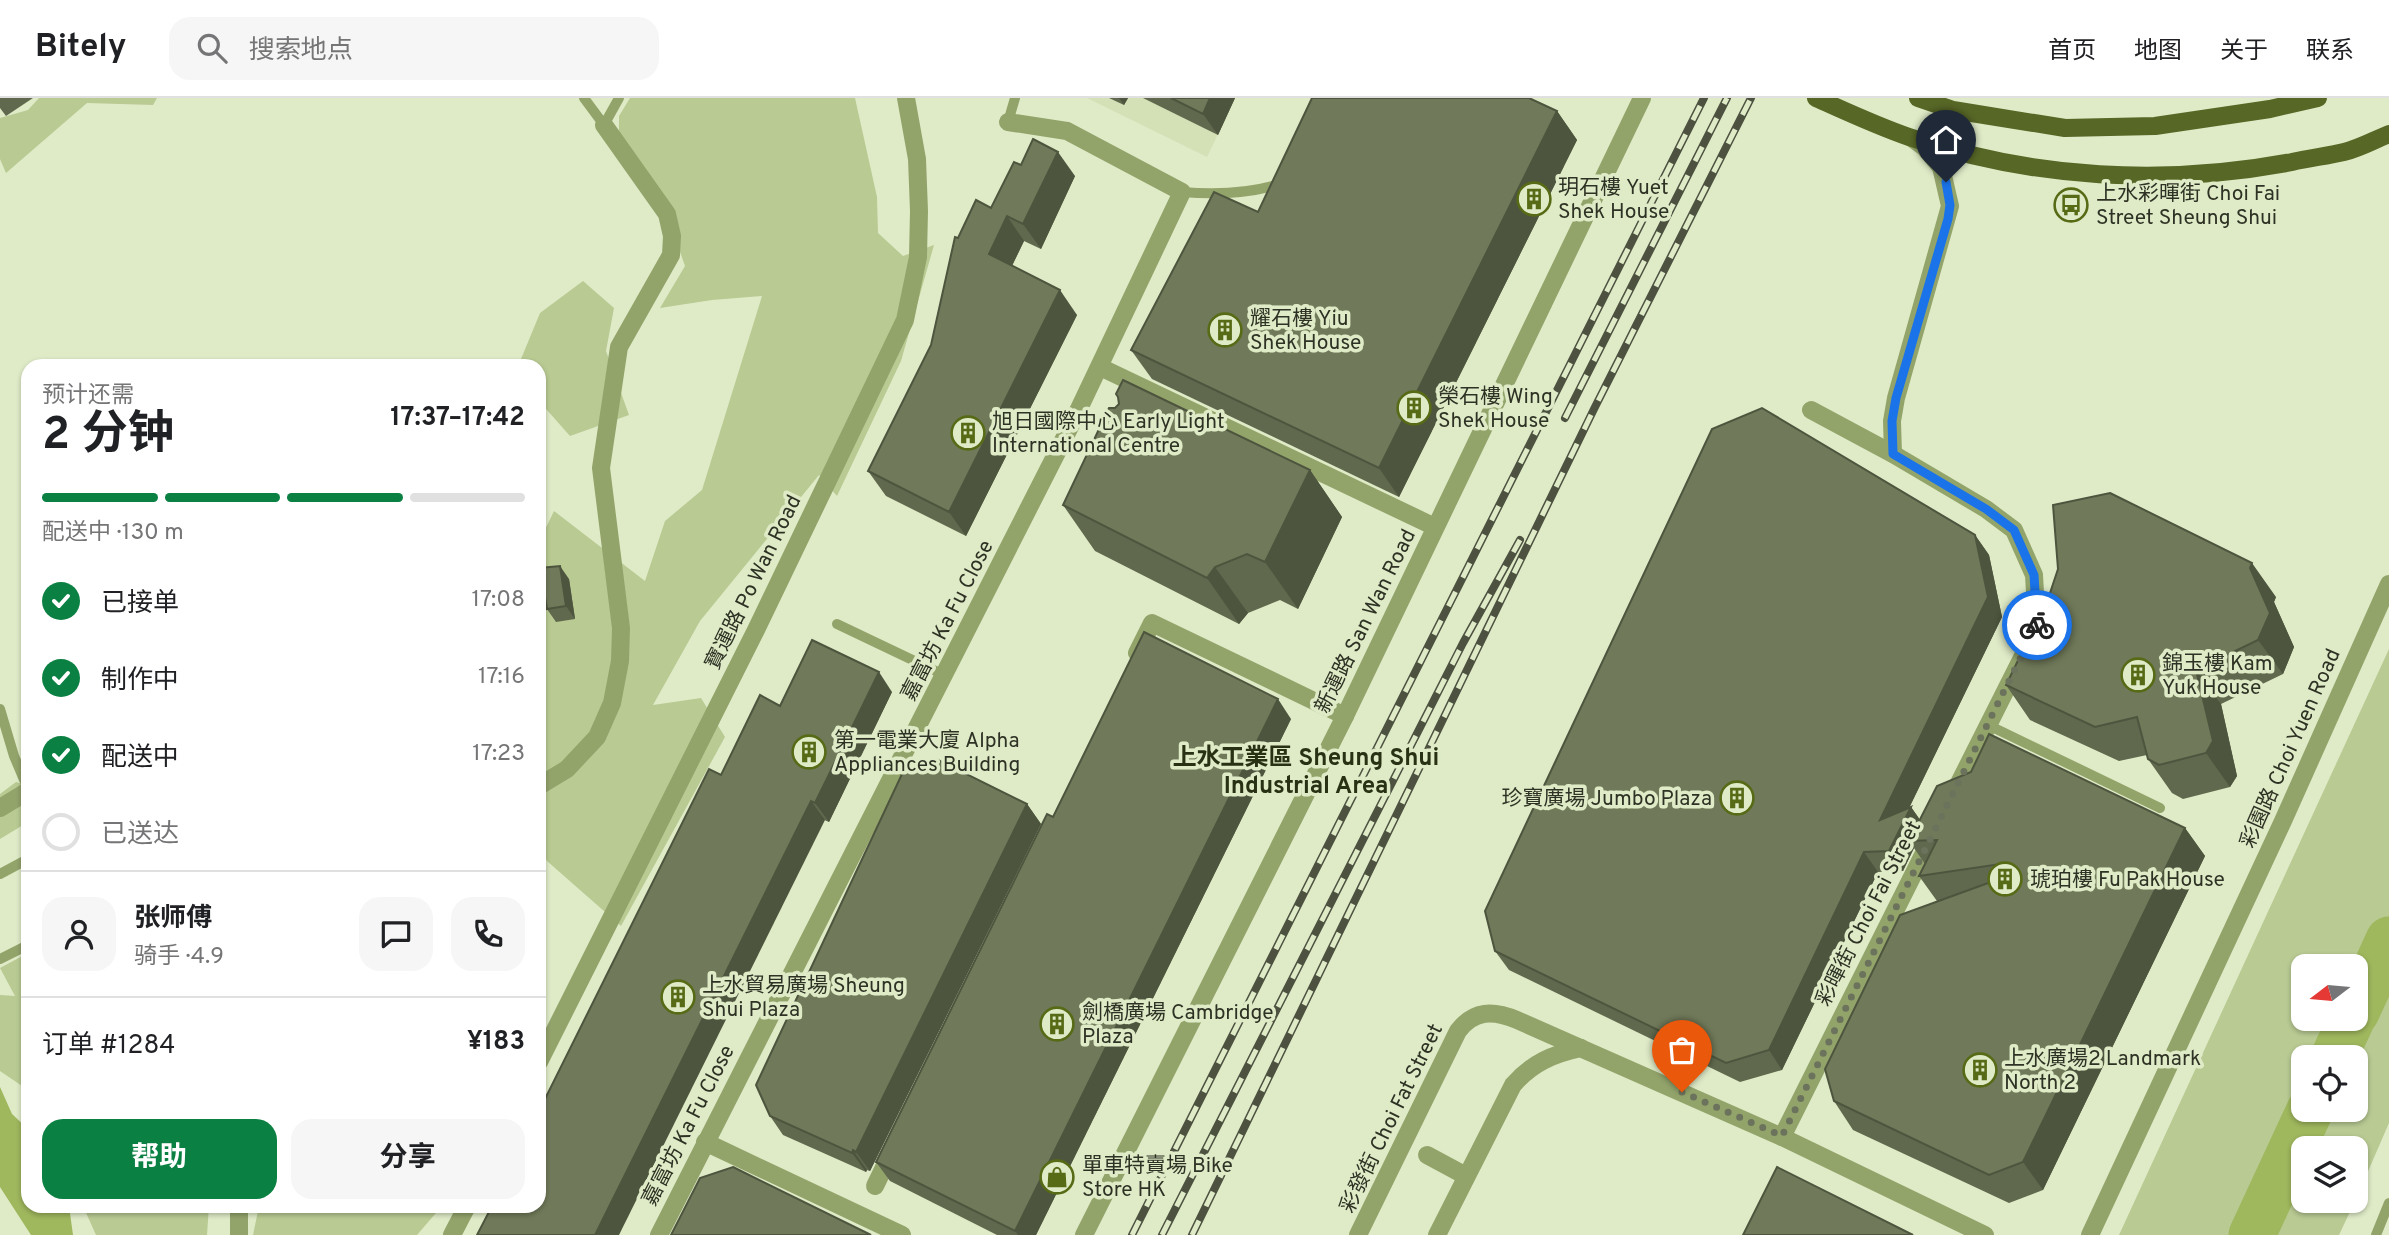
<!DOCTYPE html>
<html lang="zh">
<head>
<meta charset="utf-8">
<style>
	:root { --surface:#fff; --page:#f6f6f6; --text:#202124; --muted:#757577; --line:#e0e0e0; --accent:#0b8043 }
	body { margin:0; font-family:Overpass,"Noto Sans SC",sans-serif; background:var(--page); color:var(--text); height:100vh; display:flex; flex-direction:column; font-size:26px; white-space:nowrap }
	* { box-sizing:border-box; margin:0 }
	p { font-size:23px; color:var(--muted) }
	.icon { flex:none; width:38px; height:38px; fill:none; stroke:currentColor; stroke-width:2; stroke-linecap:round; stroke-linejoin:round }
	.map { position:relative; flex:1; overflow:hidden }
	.panel { position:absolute; left:21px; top:261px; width:525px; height:854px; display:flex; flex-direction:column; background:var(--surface); border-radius:21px; box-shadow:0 2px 5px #0004 }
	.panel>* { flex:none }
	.needle { width:46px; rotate:254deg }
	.controls { position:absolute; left:2291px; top:856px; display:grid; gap:14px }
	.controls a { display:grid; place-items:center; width:77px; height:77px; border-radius:14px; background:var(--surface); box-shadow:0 2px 5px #0004; font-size:35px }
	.pin { position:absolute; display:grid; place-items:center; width:60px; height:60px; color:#fff; margin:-72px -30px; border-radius:50% 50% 50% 0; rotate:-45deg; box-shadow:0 0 7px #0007 }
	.pin .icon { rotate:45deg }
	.courier { position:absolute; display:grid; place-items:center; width:70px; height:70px; margin:-35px; border:5px solid #1a73e8; border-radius:50%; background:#fff; color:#222; box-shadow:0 2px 9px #0007 }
	.head em { font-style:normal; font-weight:700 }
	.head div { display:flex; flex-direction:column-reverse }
	.head { display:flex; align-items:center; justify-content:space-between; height:119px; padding:0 21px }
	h1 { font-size:46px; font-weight:700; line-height:52px }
	.bar { display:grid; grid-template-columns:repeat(4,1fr); gap:10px 7px; align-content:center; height:84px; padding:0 21px }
	.bar i { height:9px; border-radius:5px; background:var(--line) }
	.bar .on { background:var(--accent) }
	.bar p { grid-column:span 4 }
	.line { display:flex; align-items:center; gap:18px; padding:0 21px; border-top:2px solid var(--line) }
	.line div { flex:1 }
	.round { display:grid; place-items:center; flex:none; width:74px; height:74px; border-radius:21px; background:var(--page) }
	ol { padding:0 21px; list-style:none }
	li { display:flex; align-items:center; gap:21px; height:77px }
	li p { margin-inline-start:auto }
	li .icon { padding:7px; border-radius:50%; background:var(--accent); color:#fff; stroke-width:4 }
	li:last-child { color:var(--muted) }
	li i { width:38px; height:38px; border:4px solid var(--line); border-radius:50% }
	.button { display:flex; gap:14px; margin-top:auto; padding:14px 21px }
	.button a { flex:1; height:80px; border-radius:21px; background:var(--accent); color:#fff; font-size:28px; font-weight:700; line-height:80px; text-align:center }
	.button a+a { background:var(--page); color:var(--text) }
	header { display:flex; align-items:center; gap:42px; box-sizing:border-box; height:98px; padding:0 35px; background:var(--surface); border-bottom:2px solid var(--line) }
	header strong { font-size:33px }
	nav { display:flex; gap:38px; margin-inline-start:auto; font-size:24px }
	.search { width:490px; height:63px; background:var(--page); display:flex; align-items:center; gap:18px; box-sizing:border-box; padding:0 24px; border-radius:21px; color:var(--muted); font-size:26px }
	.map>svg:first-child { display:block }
	.built { fill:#d4e0b6 }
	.green { fill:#b9ca93; fill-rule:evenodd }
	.water { fill:#9fb75d }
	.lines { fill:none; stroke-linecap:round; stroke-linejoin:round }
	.river { stroke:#9fb75d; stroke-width:47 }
	.service { stroke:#93a46b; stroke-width:10 }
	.pedestrian { stroke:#93a46b; stroke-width:18 }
	.minor { stroke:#93a46b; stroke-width:18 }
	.tertiary { stroke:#93a46b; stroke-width:18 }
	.primary { stroke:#576726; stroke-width:18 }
	.rail-casing { stroke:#4d5240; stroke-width:8 }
	.rail { stroke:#dfebc7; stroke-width:5; stroke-dasharray:16; stroke-linecap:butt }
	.wall { fill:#60684d }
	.shaded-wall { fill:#4e553e }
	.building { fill:#707959; stroke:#4e553e; stroke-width:2 }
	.done { stroke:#6c735d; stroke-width:7; stroke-dasharray:0 12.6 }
	.route { stroke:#1a73e8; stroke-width:9 }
	.labels { text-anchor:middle; stroke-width:7; stroke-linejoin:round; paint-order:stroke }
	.poi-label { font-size:21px; fill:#2e3224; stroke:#dfebc7; text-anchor:start }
	.street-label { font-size:21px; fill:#2e3224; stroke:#dfebc7 }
	.quarter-label { font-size:24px; font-weight:bold; fill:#293114; stroke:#dfebc7 }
</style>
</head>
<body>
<header>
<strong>Bitely</strong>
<div class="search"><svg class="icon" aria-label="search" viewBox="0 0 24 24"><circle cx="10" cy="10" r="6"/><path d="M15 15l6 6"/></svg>搜索地点</div>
<nav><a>首页</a><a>地图</a><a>关于</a><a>联系</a></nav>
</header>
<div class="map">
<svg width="2389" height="1137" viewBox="0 0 2389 1137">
	<rect width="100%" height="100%" fill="#dfebc7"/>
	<path class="built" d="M 1087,0 L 1235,0 L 1207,59 Z"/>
	<g class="green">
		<path d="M 39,0 L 157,0 L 153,7 L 87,5 L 6,75 L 0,61 L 0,20 L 28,12 Z"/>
		<path d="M 630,0 L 855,0 L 877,99 L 878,135 L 903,158 L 934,147 L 901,263 L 837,398 L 819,377 L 700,523 L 653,607 L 701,600 L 725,639 L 621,828 L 547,763 L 539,748 L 539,444 L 554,413 L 645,483 L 665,423 L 702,392 L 762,198 L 712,202 L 660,210 L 685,168 L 662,102 L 619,35 L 619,18 Z"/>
		<path d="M 583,183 L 614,210 L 606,253 L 629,317 L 570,338 L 539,303 L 539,268 L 524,268 L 521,261 L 540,215 Z"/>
		<path d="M 2389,551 L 2389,1025 L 2356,1101 L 2356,1050 L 2303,1050 L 2303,1102 L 2355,1103 L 2339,1137 L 2119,1137 ZM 2303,868 L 2356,868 L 2356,920 L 2303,920 ZM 2303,959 L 2356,959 L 2356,1012 L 2303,1012 Z"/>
		<path d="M 16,684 L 28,688 L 28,724 L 0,741 L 0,696 Z"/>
		<path d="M 28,855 L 28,992 L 0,973 L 0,897 L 15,898 L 0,870 Z"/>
		<path d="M 83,1108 L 209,1108 L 207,1137 L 96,1137 Z"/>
		<path d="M 259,1108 L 442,1108 L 417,1137 L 253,1137 Z"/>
	</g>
	<path class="water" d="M 0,989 L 12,1016 L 28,1031 L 28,1108 L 69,1108 L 73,1137 L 31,1137 L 0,1089 Z"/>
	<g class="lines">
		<g class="river">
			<path d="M 2356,914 L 2389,842"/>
			<path d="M 2334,959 L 2352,920"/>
			<path d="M 2252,1137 L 2310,1012"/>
		</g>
		<g class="service">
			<path d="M 584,0 L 604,27 L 619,0"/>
			<path d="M 1008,24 L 1015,0"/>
			<path d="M 1182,94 C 1217,97 1250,96 1283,85"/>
			<path d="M 1077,315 L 1112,332"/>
			<path d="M 837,526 L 944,577"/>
			<path d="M 0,611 L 14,658 L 28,691"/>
			<path d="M 1988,627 L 2160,710"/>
			<path d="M 0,776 L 28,761"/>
			<path d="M 0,861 L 28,847"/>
			<path d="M 2376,1137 L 2389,1105"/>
		</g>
		<g class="pedestrian">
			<path d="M 1100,269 L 1435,429"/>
			<path d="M 1137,555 L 1152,525 L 1345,618"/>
			<path d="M 875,1088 L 893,1051"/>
		</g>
		<g class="minor">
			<path d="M 1811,312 L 1893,356 L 1986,411 L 2014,432 L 2034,477 L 2037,530 L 1953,697"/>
			<path d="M 1893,356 L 1892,323 L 1896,300 L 1950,108 L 1941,69 L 1924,49 L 1913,41"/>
			<path d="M 539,688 L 567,671 L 597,639 L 612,605 L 620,563 L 621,530 L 601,370 L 619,249 L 671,157 L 672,138 L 667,116 L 604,27"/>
			<path d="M 0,710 L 28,693"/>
			<path d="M 1782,1039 L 1931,741"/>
			<path d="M 705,1044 L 902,1137"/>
			<path d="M 1427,1057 L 1466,1078"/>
			<path d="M 239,1137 L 239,1108"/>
			<path d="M 659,1137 L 1077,315 L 1182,94 L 1067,33 L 1008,24"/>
			<path d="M 1084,1137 L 1345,618 L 1642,0"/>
			<path d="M 1358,1137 L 1458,933 C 1474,912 1493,912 1517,922 L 1782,1039 L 1985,1137"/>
			<path d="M 1437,1137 L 1513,987 C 1532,965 1553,956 1581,950"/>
			<path d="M 2090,1137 L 2283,723 L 2389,486"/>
		</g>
		<g class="tertiary">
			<path d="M 539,964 L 756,532 L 905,222 L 918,159 L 919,113 L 917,61 L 906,0"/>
			<path d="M 452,1137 L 467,1108"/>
		</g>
		<g class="primary">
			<path d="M 1816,0 C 1847,14 1877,28 1909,39 C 2033,81 2165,88 2292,64 C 2309,60 2327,58 2344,54 C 2360,50 2374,42 2389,36"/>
			<path d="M 1918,0 L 1953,12 L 2065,30 L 2155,28 L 2270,11 L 2318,0"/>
		</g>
		<defs>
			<g id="rail">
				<path d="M 1565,320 L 1727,0"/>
				<path d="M 1132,1137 L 1704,0"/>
				<path d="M 1162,1137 L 1463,545 L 1520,442"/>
				<path d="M 1192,1137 L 1594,311 L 1751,0"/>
			</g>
		</defs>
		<use href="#rail" class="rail-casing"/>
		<use href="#rail" class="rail"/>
	</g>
	<g class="wall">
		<path d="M 0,0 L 33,0 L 6,18 L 0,10 Z"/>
		<path d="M 1109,0 L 1128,0 L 1124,7 Z"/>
		<path d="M 1143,0 L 1235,0 L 1218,37 Z"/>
		<path d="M 1557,13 L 1577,42 L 1399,399 L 1152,281 L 1131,252 L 1258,114 Z"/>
		<path d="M 1021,67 L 1075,78 L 1041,151 L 1024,143 L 1012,168 L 1077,217 L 966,438 L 886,398 L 868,373 L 931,247 L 958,140 L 991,110 Z"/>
		<path d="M 1116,296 L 1310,372 L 1342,419 L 1298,511 L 1280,502 L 1248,515 L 1239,526 L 1095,453 L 1063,407 L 1115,310 L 1119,306 L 1119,300 Z"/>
		<path d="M 1975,437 L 1989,457 L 2002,519 L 1909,710 L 1911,709 L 1920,722 L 2185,730 L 2205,758 L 2043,1092 L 2009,1105 L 1853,1032 L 1834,1003 L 1937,803 L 1919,778 L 1925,766 L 1914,750 L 1903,773 L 1878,774 L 1782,972 L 1740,984 L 1509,872 L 1495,853 Z"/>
		<path d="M 569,481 L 575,521 L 556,524 L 547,511 Z"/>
		<path d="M 2276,499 L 2274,504 L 2294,549 L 2283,576 L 2221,606 L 2237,678 L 2230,689 L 2183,701 L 2172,695 L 2148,661 L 2147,657 L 2119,663 L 2030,622 L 2006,587 L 2048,501 Z"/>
		<path d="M 892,594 L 829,724 L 721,677 L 780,608 Z"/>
		<path d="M 1291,621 L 1036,1137 L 997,1137 L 890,1083 L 876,1064 L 1053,719 Z"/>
		<path d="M 1027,706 L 1041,726 L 870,1073 L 867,1072 L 866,1074 L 783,1037 L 770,1018 Z"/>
	</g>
	<g class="shaded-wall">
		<path d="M 1119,0 L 1128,0 L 1124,7 Z"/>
		<path d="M 1210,0 L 1235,0 L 1218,37 L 1203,16 Z"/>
		<path d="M 1557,13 L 1577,42 L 1399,399 L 1379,370 Z"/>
		<path d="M 1058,54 L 1075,78 L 1041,151 L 1023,126 Z"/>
		<path d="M 1007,118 L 1024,143 L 1006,180 L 989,156 Z"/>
		<path d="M 1060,192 L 1077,217 L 966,438 L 949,414 Z"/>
		<path d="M 1310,372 L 1342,419 L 1298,511 L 1265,464 Z"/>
		<path d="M 1975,437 L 1989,457 L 2002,519 L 1894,741 L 1880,722 Z"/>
		<path d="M 2252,465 L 2276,499 L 2274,504 L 2294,549 L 2283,576 L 2258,542 L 2250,470 Z"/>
		<path d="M 560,468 L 569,481 L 575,521 L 566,508 Z"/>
		<path d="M 1215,469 L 1248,515 L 1239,526 L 1207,480 Z"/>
		<path d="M 2196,572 L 2221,606 L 2237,678 L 2230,689 L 2206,655 Z"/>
		<path d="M 879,574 L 892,594 L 829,724 L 815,705 Z"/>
		<path d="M 1278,601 L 1291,621 L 1036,1137 L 1018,1137 L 1015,1133 Z"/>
		<path d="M 811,703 L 825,722 L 619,1137 L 595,1137 Z"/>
		<path d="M 1027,706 L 1041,726 L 870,1073 L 856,1054 Z"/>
		<path d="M 1911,709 L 1925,729 L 1909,743 L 1914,750 L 1903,773 L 1889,753 Z"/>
		<path d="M 2185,730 L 2205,758 L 2043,1092 L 2023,1064 Z"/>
		<path d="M 1864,754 L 1878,774 L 1782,972 L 1769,952 Z"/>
		<path d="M 853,1052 L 867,1072 L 866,1074 L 852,1055 Z"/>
	</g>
	<g class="building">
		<path d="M 1171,0 L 1210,0 L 1203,16 Z"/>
		<path d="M 1312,0 L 1529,0 L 1557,13 L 1379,370 L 1131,252 L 1214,94 L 1258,114 Z"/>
		<path d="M 1033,41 L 1058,54 L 1023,126 L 1007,118 L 989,156 L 1060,192 L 949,414 L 868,373 L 931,247 L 955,139 L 958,140 L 976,102 L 991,110 L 1014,64 L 1021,67 Z"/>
		<path d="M 1123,282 L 1310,372 L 1265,464 L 1247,456 L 1215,469 L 1207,480 L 1063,407 L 1109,310 L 1115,310 L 1119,306 L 1118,299 L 1116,296 Z"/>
		<path d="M 1762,310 L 1975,437 L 1988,499 L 1880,722 L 1911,709 L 1889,753 L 1864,754 L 1769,952 L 1726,965 L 1495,853 L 1485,813 L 1712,331 Z"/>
		<path d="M 2110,395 L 2252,465 L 2250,470 L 2270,515 L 2258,542 L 2196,572 L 2213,643 L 2206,655 L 2159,667 L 2148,661 L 2137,619 L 2095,629 L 2006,587 L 2048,501 L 2058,471 L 2053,407 Z"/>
		<path d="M 560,468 L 566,508 L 547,511 L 540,470 Z"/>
		<path d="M 1144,534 L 1278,601 L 1015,1133 L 876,1064 L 1047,716 L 1053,719 Z"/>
		<path d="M 812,542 L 879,574 L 815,705 L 811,703 L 595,1137 L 477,1137 L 492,1108 L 539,1108 L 539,1013 L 709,671 L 721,677 L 760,597 L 780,608 Z"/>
		<path d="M 1989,636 L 2185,730 L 2023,1064 L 1989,1077 L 1834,1003 L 1825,971 L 1900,817 L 2010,777 L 2007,765 L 1919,778 L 1937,742 L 1909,743 L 1937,688 L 1971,674 Z"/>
		<path d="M 936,661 L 1027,706 L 856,1054 L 853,1052 L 852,1055 L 770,1018 L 756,987 L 902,676 Z"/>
		<path d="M 733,1069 L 871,1137 L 671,1137 L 700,1080 Z"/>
		<path d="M 1777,1069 L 1913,1137 L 1743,1137 Z"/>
	</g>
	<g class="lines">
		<path class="done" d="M 1682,994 L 1782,1038 L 2037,527"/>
		<path class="route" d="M 1946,84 L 1950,107 L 1948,121 L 1896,300 L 1892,323 L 1893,356 L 1986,411 L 2014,432 L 2034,477 L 2037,527"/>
	</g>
	<defs>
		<symbol id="building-ring" viewBox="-11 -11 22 22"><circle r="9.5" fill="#dfebc7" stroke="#576a16" stroke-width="1.5"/><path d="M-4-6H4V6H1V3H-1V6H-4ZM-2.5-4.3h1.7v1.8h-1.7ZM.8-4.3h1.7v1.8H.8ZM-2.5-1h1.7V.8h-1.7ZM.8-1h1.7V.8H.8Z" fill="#576a16"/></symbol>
		<symbol id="bus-ring" viewBox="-11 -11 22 22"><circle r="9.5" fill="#dfebc7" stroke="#576a16" stroke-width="1.5"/><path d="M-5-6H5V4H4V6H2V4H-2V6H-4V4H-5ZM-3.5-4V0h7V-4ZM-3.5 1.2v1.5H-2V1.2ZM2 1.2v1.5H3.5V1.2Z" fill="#576a16"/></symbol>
		<symbol id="shop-ring" viewBox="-11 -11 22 22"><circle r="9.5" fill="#dfebc7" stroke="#576a16" stroke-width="1.5"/><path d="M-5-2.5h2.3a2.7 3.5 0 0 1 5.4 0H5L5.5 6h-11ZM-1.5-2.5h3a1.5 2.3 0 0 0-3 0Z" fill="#576a16"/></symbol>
	</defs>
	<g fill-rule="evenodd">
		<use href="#building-ring" x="1515" y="82" width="38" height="38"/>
		<use href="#bus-ring" x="2052" y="88" width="38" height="38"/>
		<use href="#building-ring" x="1206" y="213" width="38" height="38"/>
		<use href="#building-ring" x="1395" y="291" width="38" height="38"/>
		<use href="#building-ring" x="949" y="316" width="38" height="38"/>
		<use href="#building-ring" x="2119" y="558" width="38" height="38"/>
		<use href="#building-ring" x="790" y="635" width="38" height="38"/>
		<use href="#building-ring" x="1718" y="681" width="38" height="38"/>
		<use href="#building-ring" x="1986" y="762" width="38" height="38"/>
		<use href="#building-ring" x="659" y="880" width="38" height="38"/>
		<use href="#building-ring" x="1038" y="907" width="38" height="38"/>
		<use href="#building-ring" x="1961" y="953" width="38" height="38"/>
		<use href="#shop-ring" x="1038" y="1060" width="38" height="38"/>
	</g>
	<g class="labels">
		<g class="poi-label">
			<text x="1558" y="96">玥石樓 Yuet<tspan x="1558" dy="24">Shek House</tspan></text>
			<text x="2096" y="102">上水彩暉街 Choi Fai<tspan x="2096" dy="24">Street Sheung Shui</tspan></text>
			<text x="1250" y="227">耀石樓 Yiu<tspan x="1250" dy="24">Shek House</tspan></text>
			<text x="1438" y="305">榮石樓 Wing<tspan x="1438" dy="24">Shek House</tspan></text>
			<text x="992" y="330">旭日國際中心 Early Light<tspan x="992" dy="24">International Centre</tspan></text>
			<text x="2162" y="572">錦玉樓 Kam<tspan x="2162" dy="24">Yuk House</tspan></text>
			<text x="834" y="649">第一電業大廈 Alpha<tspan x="834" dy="24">Appliances Building</tspan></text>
			<text x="1712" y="707" text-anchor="end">珍寶廣場 Jumbo Plaza</text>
			<text x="2030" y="788">琥珀樓 Fu Pak House</text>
			<text x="702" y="894">上水貿易廣場 Sheung<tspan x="702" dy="24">Shui Plaza</tspan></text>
			<text x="1082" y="921">劍橋廣場 Cambridge<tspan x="1082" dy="24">Plaza</tspan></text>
			<text x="2004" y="967">上水廣場2 Landmark<tspan x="2004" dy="24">North 2</tspan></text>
			<text x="1082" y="1074">單車特賣場 Bike<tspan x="1082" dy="24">Store HK</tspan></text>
		</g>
		<g class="street-label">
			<text transform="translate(753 484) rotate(-64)" y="7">寶運路 Po Wan Road</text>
			<text transform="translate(947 522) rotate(-63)" y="7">嘉富坊 Ka Fu Close</text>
			<text transform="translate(1365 523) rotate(-64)" y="7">新運路 San Wan Road</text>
			<text transform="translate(2290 650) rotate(-66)" y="7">彩園路 Choi Yuen Road</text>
			<text transform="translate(1868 815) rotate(-63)" y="7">彩暉街 Choi Fai Street</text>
			<text transform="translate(1391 1020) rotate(-64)" y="7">彩發街 Choi Fat Street</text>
			<text transform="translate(688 1027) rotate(-63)" y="7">嘉富坊 Ka Fu Close</text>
		</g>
		<g class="quarter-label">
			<text x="1306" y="667">上水工業區 Sheung Shui<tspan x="1306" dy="28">Industrial Area</tspan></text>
		</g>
	</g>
</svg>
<div class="controls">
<a><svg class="needle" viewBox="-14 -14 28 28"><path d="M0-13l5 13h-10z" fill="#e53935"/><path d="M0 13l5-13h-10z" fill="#757577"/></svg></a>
<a><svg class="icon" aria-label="locate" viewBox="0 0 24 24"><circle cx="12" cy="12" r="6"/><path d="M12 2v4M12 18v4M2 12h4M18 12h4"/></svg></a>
<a><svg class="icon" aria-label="layers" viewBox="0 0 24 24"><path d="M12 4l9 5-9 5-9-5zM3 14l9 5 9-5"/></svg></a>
</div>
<div class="pin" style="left:1682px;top:994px;background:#ea580c"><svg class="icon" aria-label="bag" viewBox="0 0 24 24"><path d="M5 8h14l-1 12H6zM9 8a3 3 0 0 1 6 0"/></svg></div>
<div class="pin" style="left:1946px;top:84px;background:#1f2937"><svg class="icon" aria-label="home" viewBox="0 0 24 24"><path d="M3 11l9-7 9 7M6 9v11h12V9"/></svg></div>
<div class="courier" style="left:2037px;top:527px"><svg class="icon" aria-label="bike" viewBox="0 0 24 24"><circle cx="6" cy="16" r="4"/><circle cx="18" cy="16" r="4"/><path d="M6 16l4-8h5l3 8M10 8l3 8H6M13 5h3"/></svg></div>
<section class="panel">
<div class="head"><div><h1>2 分钟</h1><p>预计还需</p></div><em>17:37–17:42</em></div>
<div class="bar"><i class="on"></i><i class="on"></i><i class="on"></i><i></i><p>配送中 · 130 m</p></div>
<ol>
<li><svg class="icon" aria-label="check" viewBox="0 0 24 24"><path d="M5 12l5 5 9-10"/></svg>已接单<p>17:08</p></li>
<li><svg class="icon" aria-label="check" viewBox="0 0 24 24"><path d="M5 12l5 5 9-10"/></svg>制作中<p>17:16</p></li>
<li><svg class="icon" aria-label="check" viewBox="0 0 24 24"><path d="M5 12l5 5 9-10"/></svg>配送中<p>17:23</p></li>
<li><i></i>已送达</li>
</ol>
<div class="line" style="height:126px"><a class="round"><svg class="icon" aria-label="person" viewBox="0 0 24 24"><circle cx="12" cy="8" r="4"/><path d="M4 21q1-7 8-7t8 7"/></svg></a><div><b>张师傅</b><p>骑手 · 4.9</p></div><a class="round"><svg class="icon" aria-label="chat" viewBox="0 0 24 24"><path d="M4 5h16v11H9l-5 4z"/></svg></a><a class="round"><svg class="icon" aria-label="phone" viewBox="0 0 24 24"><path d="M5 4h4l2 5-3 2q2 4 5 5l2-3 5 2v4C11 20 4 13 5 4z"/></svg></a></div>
<div class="line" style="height:91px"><div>订单 #1284</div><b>¥183</b></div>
<div class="button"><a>帮助</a><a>分享</a></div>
</section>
</div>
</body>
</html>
